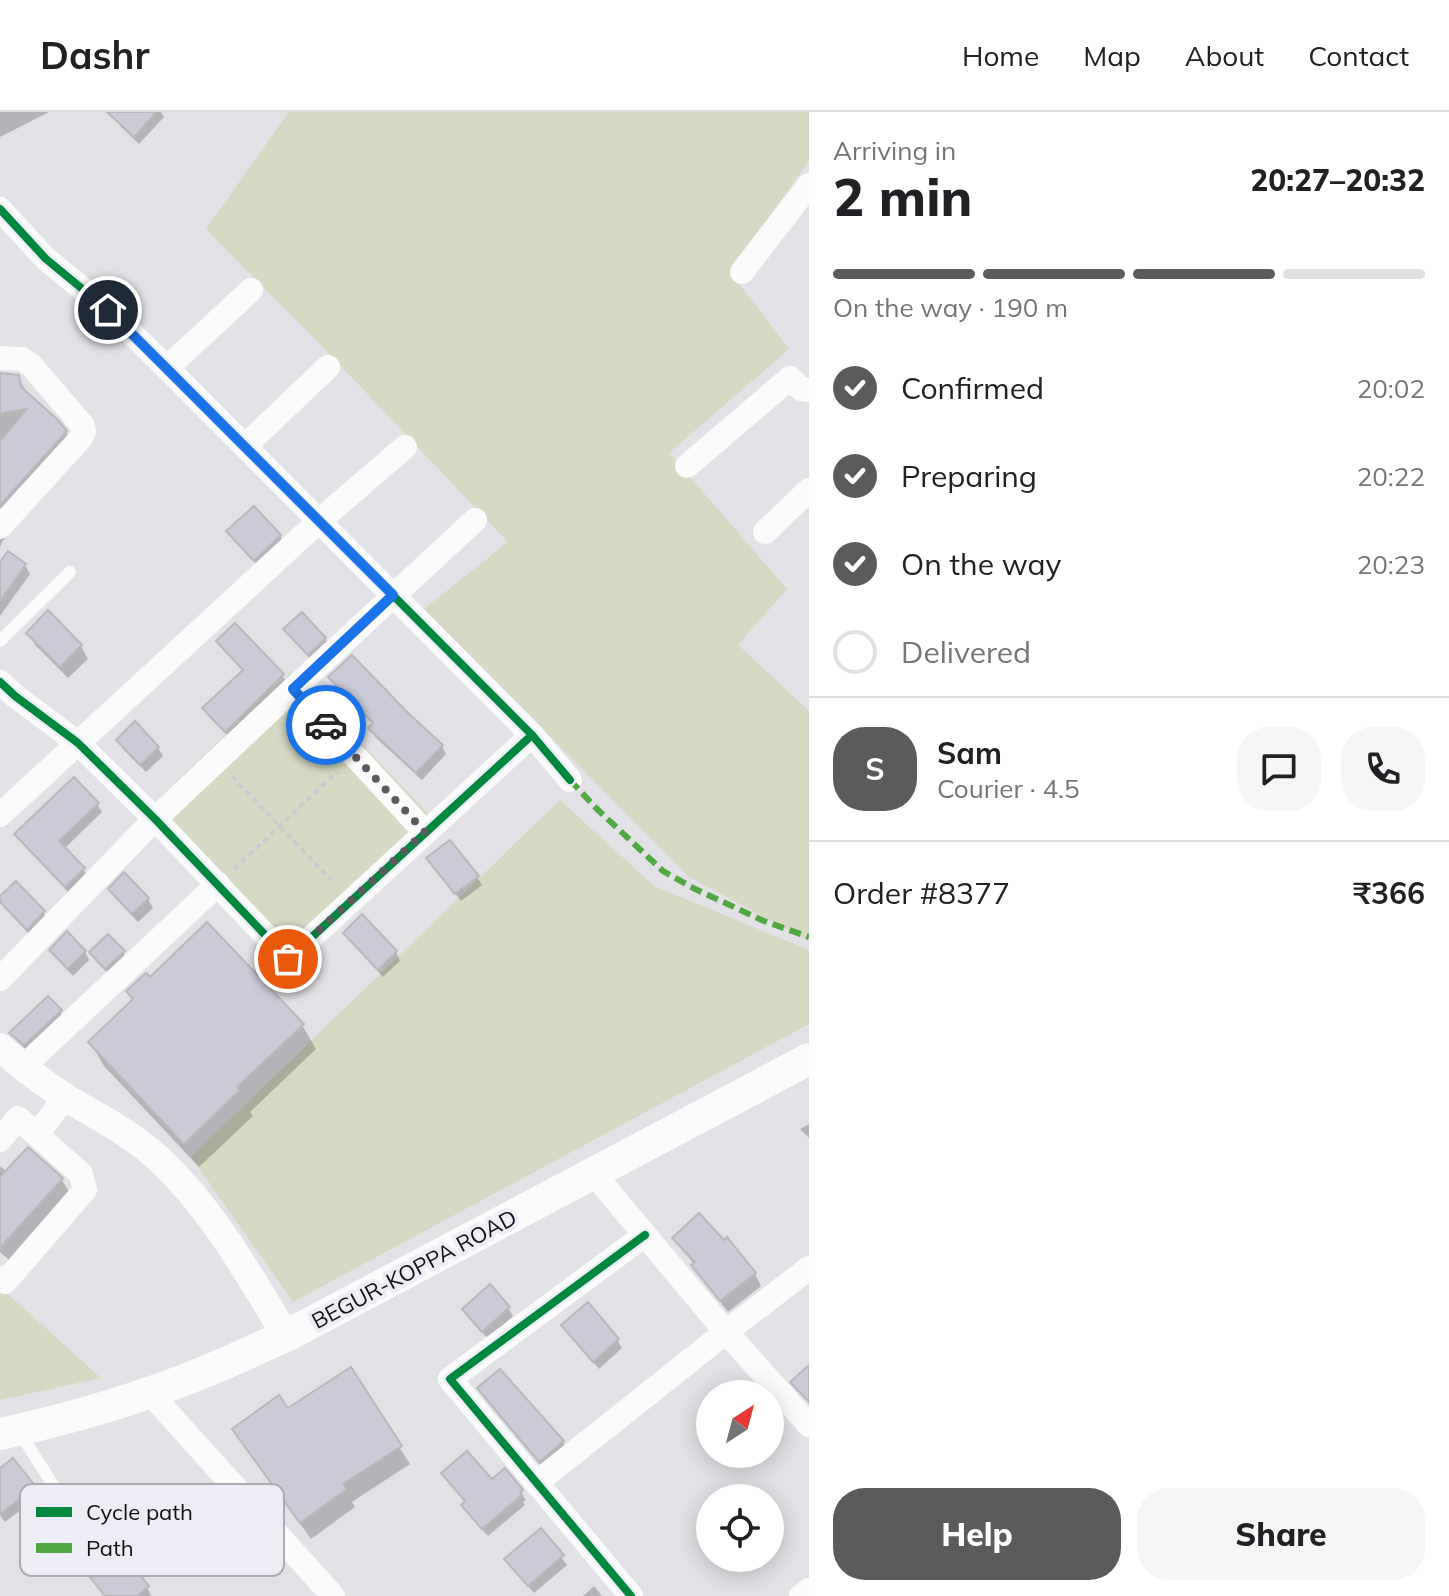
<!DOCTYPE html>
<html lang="en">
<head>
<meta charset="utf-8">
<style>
	:root { --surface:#fff; --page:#f6f6f6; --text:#202124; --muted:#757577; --line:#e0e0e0; --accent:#5b5b5e }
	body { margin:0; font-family:Mulish,sans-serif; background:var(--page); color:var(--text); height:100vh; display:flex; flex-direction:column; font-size:30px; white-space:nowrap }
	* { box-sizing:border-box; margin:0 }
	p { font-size:26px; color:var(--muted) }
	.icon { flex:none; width:44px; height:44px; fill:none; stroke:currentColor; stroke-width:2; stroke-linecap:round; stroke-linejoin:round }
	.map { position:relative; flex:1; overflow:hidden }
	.sheet { display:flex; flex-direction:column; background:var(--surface); width:640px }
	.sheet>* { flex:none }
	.needle { width:52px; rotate:36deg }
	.controls { position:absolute; left:696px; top:1268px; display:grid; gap:16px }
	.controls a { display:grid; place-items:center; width:88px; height:88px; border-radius:50%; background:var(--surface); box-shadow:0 4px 20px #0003; font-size:40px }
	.pin { position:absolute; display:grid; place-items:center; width:68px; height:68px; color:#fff; margin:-34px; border:4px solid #fff; border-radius:50%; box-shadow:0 2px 8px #0007 }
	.courier { position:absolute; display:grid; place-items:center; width:80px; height:80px; margin:-40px; border:6px solid #1a73e8; border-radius:50%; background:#fff; color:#222; box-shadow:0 2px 10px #0007 }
	.overview em { font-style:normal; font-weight:800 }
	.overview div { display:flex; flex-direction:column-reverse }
	.overview { display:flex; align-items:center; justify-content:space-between; height:136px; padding:0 24px }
	h1 { font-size:52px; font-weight:800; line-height:60px }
	.bar { display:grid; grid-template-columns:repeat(4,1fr); gap:12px 8px; align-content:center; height:96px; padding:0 24px }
	.bar i { height:10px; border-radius:6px; background:var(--line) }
	.bar .active { background:var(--accent) }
	.bar p { grid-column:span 4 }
	.line { display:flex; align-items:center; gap:20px; padding:0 24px; border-top:2px solid var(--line) }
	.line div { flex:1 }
	.round { display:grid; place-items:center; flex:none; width:84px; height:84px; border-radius:32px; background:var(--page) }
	ol { padding:0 24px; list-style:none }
	li { display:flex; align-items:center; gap:24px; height:88px }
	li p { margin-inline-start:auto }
	li .icon { padding:8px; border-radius:50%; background:var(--accent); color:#fff; stroke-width:4 }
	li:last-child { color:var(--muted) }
	li i { width:44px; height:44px; border:4px solid var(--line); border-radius:50% }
	.button { display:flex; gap:16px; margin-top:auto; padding:16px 24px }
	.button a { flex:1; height:92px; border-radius:32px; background:var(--accent); color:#fff; font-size:32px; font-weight:800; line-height:92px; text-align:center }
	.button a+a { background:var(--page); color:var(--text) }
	header { display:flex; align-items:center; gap:48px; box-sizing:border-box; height:112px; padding:0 40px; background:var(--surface); border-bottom:2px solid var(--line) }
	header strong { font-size:38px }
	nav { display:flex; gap:44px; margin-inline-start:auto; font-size:28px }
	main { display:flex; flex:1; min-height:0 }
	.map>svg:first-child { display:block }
	.green { fill:#d6d9c4 }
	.shadow { fill:#0003 }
	.building { fill:#cacbd7; stroke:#b9b9bc; stroke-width:2 }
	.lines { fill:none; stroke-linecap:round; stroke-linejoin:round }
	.path { stroke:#ccc; stroke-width:4; stroke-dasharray:6 4; stroke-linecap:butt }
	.service { stroke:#fbfbfb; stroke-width:12 }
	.minor { stroke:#fbfbfb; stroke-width:24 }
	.tertiary { stroke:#fbfbfb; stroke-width:28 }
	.secondary { stroke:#fbfbfb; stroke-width:32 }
	.quiet { stroke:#51a842; stroke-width:6; stroke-dasharray:12 6; stroke-linecap:butt }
	.cycleway-casing { stroke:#edeef5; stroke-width:13 }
	.cycleway { stroke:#00873e; stroke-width:8 }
	.done { stroke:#5b5b5e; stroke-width:8; stroke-dasharray:0 14.4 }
	.route { stroke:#1a73e8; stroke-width:10 }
	.labels { text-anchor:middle; stroke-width:8; stroke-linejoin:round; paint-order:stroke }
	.street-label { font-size:22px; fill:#121214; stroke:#edeef5 }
	.key { fill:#edeef5; stroke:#abacb2; stroke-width:2 }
	.key-label { font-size:22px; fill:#121214 }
</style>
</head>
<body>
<header>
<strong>Dashr</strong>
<nav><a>Home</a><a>Map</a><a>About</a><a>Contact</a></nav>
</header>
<main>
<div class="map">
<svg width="809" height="1484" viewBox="0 0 809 1484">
	<rect width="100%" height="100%" fill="#e2e2e6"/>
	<g class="green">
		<path d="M 289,0 L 809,0 L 809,49 L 730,160 L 789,237 L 669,341 L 787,477 L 738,533 L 809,599 L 809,829 L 689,765 L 424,497 L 508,430 L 316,228 L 206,117 Z"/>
		<path d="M 293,559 L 440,714 L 287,858 L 140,704 Z"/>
		<path d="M 560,688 L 654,774 L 809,838 L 809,912 L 293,1190 L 191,1045 Z"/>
		<path d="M 0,1175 L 101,1266 L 0,1288 Z"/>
	</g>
	<g class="shadow">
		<path d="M 0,0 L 49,0 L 0,25 Z"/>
		<path d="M 122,0 L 161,0 L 164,5 L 139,32 L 121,15 L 116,6 Z"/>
		<path d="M 0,263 L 18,265 L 30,286 L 66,320 L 80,344 L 2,430 L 0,436 L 0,332 L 5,326 L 0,327 Z"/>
		<path d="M 253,396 L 280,424 L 285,433 L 260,456 L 233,428 L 228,420 Z"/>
		<path d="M 0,453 L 25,453 L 30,462 L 0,504 Z"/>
		<path d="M 286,518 L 325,527 L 329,535 L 313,550 L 291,526 Z"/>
		<path d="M 28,521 L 81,534 L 88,547 L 68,566 L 36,534 Z"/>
		<path d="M 219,530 L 282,563 L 287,571 L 231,627 L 209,605 L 204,596 L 244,560 L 224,538 Z"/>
		<path d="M 331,565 L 442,634 L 446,642 L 422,668 L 375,625 L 370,616 L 374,613 L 336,573 Z"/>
		<path d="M 118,628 L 158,636 L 163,644 L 146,660 L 123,637 Z"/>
		<path d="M 97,692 L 102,700 L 64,737 L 83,757 L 88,765 L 70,782 L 22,731 L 17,723 Z"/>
		<path d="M 434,755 L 477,765 L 482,773 L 461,789 Z"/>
		<path d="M 124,763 L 148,787 L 153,796 L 138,810 L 115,786 L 111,777 Z"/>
		<path d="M 0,787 L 43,800 L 48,809 L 32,825 L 4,795 Z"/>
		<path d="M 362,805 L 396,840 L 400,849 L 383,865 L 350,829 L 345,821 Z"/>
		<path d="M 52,838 L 85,840 L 89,848 L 73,864 L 56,846 Z"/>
		<path d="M 123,840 L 128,849 L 111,864 L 96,849 L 91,841 Z"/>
		<path d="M 150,868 L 302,913 L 316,937 L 250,1000 L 253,1004 L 199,1055 L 104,954 L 90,930 L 134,889 L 128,880 Z"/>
		<path d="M 60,899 L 65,908 L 30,941 L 17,929 L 12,921 Z"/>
		<path d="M 809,1012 L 809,1026 L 800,1017 Z"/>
		<path d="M 0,1054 L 7,1060 L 62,1068 L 76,1092 L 18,1156 L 0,1140 Z"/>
		<path d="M 675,1127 L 755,1162 L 761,1174 L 728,1200 L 701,1165 L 695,1153 L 682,1138 Z"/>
		<path d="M 508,1196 L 513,1204 L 488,1227 L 469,1206 L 464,1198 Z"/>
		<path d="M 569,1221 L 617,1228 L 622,1236 L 599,1257 Z"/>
		<path d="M 350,1258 L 410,1352 L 352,1390 L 355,1395 L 311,1427 L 245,1334 L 288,1298 Z"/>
		<path d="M 480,1277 L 536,1299 L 563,1330 L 569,1342 L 546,1360 L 486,1288 Z"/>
		<path d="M 0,1359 L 34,1376 L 39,1384 L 5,1410 L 0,1403 Z"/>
		<path d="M 504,1359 L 526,1388 L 523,1390 L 525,1393 L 488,1424 L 468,1402 L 464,1393 L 466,1391 L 443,1361 L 491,1370 Z"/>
		<path d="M 541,1419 L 567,1453 L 534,1481 L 512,1456 Z"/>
		<path d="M 594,1474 L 602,1484 L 583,1484 Z"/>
		<path d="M 147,1475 L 151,1484 L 105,1484 Z"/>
	</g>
	<g class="building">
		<path d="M 107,0 L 157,0 L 134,25 Z"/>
		<path d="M 0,261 L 19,263 L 21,275 L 57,307 L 67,319 L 0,393 L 0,329 L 27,297 L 0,301 Z"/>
		<path d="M 254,394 L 281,423 L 254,449 L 226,419 Z"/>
		<path d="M 8,439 L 26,452 L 0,489 L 0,450 Z"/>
		<path d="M 48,498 L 82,533 L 60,555 L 26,521 Z"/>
		<path d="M 302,500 L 326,526 L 308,543 L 283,517 Z"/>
		<path d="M 235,511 L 284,562 L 225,620 L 202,596 L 243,558 L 216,529 Z"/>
		<path d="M 352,543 L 408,601 L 443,633 L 416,661 L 368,616 L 373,611 L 328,565 Z"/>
		<path d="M 135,609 L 159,635 L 140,653 L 116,628 Z"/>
		<path d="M 74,665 L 99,691 L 59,729 L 85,756 L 65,775 L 14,722 Z"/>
		<path d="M 450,728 L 479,764 L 455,782 L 426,746 Z"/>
		<path d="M 124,760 L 149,786 L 132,802 L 108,777 Z"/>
		<path d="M 16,769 L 45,799 L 27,818 L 0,790 L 0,784 Z"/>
		<path d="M 362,802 L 397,839 L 378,858 L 343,821 Z"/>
		<path d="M 207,810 L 304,912 L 237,975 L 240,978 L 184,1032 L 88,930 L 133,887 L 126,879 L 146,861 L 150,865 Z"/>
		<path d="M 67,819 L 86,839 L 68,857 L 49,838 Z"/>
		<path d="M 108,822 L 125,839 L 105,857 L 89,840 Z"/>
		<path d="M 48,884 L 62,898 L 24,933 L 9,921 Z"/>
		<path d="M 28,1035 L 63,1066 L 0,1136 L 0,1065 Z"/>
		<path d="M 699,1101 L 724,1128 L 727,1125 L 756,1161 L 720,1189 L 691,1153 L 695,1150 L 672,1126 Z"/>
		<path d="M 490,1172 L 510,1195 L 482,1220 L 462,1197 Z"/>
		<path d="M 588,1190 L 619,1227 L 593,1250 L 561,1213 Z"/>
		<path d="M 809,1253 L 809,1290 L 790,1270 Z"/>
		<path d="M 351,1255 L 402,1334 L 343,1372 L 347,1377 L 300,1411 L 232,1317 L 279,1283 L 288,1296 Z"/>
		<path d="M 500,1257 L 564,1329 L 539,1350 L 477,1276 Z"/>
		<path d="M 467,1339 L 492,1367 L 505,1356 L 523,1378 L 520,1381 L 522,1383 L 482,1417 L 461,1393 L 465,1389 L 441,1361 Z"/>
		<path d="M 13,1346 L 36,1375 L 0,1402 L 0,1356 Z"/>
		<path d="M 96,1409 L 149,1474 L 137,1484 L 105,1484 L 65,1434 Z"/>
		<path d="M 541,1416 L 564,1443 L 528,1474 L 504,1447 Z"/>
	</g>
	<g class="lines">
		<g class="path">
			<path d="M 232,664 L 331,768"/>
			<path d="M 234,757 L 337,660"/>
		</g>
		<g class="service">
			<path d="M 0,529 L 70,460"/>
			<path d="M 19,1319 L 68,1397 C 70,1408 64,1414 58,1422"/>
		</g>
		<g class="minor">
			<path d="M 0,97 L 46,147 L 108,198 L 167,256 L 532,623 L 570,668"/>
			<path d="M 742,160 L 809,73"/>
			<path d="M 0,246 L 22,247 L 31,253 L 83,314 L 84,320 L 80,327 L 0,415"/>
			<path d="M 167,256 L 251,178"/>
			<path d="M 245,334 L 328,255"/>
			<path d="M 687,354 L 790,266 L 801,277 L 809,278"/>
			<path d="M 765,420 L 809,378"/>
			<path d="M 0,570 L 15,584 L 78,631 L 155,707 L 288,847 L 532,623"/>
			<path d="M 293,577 L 475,408"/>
			<path d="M 0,703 L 319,409 L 405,335"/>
			<path d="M 0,867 L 155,707 L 293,577 L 425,720"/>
			<path d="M 23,955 L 218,772"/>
			<path d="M 37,1022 L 65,986"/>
			<path d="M 0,1028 L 18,1006 L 81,1062 L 85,1078 L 5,1170 L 0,1166"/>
			<path d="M 594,1062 L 726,1220 L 809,1313"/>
			<path d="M 149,1280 L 333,1484"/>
			<path d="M 536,1371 L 726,1220 L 809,1156"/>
			<path d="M 631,1484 L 450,1267 L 645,1123"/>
			<path d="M 801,1484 L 809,1478"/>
		</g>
		<path class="tertiary" d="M 0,935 C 21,954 44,972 68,987 C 100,1006 134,1023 161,1049 C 213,1098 249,1163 286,1224"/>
		<path class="secondary" d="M 0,1322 C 70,1307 141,1286 207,1259 C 234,1248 260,1235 286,1224 L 809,947"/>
		<path class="quiet" d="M 570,668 L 597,697 L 663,759 L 693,776 L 764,809 L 809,825"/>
		<defs>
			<g id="cycleway">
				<path d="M 0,97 L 46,147 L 108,198 L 167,256 L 532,623 L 570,668"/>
				<path d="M 0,570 L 15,584 L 78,631 L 155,707 L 288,847 L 532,623"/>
				<path d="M 631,1484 L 450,1267 L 645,1123"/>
			</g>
		</defs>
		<use href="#cycleway" class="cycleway-casing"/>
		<use href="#cycleway" class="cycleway"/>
	</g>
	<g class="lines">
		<path class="done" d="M 288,847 L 425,720 L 326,613"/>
		<path class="route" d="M 108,198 L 393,483 L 293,577 L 326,613"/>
	</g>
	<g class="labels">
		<g class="street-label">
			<text transform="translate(414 1157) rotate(-28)" y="8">BEGUR-KOPPA ROAD</text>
		</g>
	</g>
	<rect x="20" y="1372" width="264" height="92" rx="12" class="key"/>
	<rect x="36" y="1395" width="36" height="10" fill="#00873e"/>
	<rect x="36" y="1431" width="36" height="10" fill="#51a842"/>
	<g class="key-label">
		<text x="86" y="1408">Cycle path</text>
		<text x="86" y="1444">Path</text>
	</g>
</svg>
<div class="controls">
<a><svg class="needle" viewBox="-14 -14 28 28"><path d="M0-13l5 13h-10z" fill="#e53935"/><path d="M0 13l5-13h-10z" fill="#757577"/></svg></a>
<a><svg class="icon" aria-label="locate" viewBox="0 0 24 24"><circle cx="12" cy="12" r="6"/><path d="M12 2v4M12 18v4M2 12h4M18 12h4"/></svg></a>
</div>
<div class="pin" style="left:288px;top:847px;background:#ea580c"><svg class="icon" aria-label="bag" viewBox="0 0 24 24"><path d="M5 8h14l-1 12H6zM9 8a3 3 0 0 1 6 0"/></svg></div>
<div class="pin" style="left:108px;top:198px;background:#1f2937"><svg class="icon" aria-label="home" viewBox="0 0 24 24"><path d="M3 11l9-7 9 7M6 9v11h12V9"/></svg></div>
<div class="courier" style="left:326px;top:613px"><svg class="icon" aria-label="car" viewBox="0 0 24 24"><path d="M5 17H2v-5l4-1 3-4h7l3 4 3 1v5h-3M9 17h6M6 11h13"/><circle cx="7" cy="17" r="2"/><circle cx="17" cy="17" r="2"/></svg></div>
</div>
<section class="sheet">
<div class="overview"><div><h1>2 min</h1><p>Arriving in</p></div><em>20:27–20:32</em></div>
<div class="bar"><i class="active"></i><i class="active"></i><i class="active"></i><i></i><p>On the way · 190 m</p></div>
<ol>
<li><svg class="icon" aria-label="check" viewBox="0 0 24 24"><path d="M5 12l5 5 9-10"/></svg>Confirmed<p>20:02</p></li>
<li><svg class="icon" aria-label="check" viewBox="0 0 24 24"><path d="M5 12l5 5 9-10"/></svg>Preparing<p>20:22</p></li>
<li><svg class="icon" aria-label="check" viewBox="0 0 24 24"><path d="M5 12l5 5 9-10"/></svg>On the way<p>20:23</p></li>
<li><i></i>Delivered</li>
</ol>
<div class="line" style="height:144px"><b class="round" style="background:var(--accent);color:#fff">S</b><div><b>Sam</b><p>Courier · 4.5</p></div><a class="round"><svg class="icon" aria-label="chat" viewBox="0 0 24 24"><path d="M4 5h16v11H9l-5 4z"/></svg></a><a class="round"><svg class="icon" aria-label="phone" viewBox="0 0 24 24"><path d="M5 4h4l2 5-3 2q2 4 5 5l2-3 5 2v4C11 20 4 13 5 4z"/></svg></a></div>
<div class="line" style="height:104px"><div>Order #8377</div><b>₹366</b></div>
<div class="button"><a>Help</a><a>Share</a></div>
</section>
</main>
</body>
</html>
